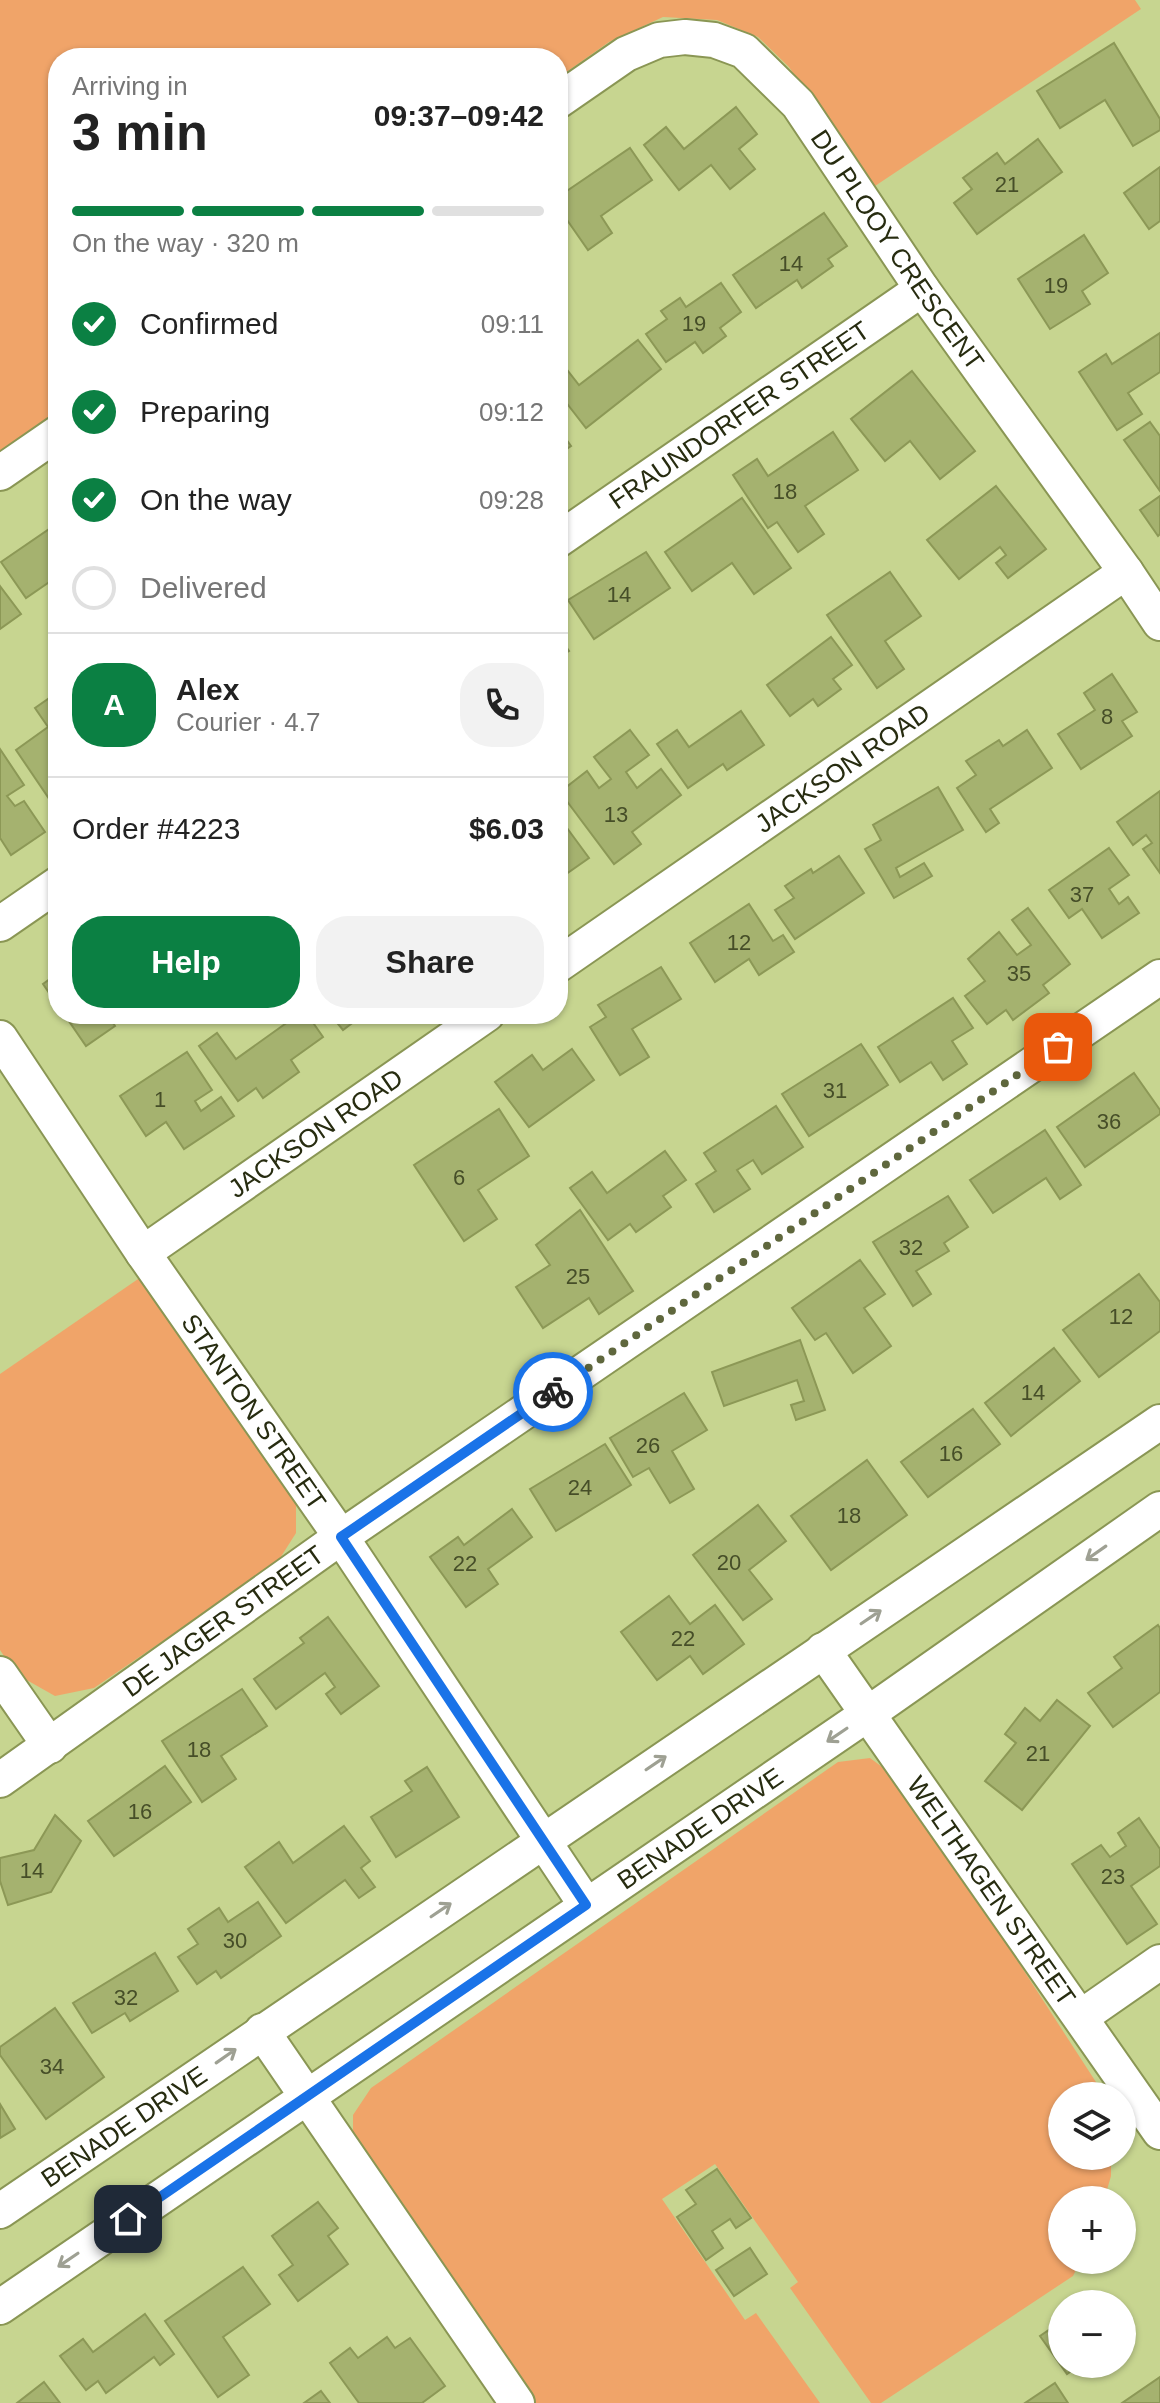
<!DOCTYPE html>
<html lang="en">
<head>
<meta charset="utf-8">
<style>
	:root { --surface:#fff; --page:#f2f2f2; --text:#222; --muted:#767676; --line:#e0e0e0; --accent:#0b8043 }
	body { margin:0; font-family:Helvetica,sans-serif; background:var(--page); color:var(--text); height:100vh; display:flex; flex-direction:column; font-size:30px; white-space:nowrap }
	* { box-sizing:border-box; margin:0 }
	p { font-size:26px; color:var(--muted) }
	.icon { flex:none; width:44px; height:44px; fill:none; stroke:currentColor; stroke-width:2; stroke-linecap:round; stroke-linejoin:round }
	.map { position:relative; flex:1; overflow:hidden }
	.side { position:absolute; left:48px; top:48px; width:520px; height:976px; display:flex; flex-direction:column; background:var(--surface); border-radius:32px; box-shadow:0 2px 6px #0004 }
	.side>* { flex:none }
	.tools { position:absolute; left:1048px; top:2082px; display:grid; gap:16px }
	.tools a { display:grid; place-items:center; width:88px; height:88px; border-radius:50%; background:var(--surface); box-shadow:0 2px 6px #0004; font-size:40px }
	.pin { position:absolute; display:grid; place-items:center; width:68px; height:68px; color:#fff; margin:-34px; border-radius:16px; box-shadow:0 4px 12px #0006 }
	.courier { position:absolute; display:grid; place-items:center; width:80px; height:80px; margin:-40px; border:6px solid #1a73e8; border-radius:50%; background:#fff; color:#222; box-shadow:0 2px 10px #0007 }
	.overview em { font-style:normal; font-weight:600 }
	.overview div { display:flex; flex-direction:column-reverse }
	.overview { display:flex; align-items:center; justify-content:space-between; height:136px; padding:0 24px }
	h1 { font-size:52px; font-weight:600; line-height:60px }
	.bar { display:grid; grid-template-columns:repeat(4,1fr); gap:12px 8px; align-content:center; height:96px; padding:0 24px }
	.bar i { height:10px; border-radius:6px; background:var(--line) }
	.bar .current { background:var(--accent) }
	.bar p { grid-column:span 4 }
	.line { display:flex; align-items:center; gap:20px; padding:0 24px; border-top:2px solid var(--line) }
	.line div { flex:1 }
	.round { display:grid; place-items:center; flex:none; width:84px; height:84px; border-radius:32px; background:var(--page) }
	ol { padding:0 24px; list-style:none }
	li { display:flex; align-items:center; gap:24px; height:88px }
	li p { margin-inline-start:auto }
	li .icon { padding:8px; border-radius:50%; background:var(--accent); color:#fff; stroke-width:4 }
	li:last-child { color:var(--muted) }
	li i { width:44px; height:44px; border:4px solid var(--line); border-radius:50% }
	.button { display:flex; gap:16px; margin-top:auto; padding:16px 24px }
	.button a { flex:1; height:92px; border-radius:32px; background:var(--accent); color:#fff; font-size:32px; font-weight:600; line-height:92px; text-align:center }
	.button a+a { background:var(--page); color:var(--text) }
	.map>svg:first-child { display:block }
	.green { fill:#f0a469 }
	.building { fill:#a5b26f; stroke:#8c9856; stroke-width:2 }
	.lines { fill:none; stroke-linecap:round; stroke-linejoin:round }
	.minor-casing { stroke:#8a9654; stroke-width:38 }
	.minor { stroke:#fff; stroke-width:34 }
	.oneway { stroke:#9ea093 }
	.done { stroke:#5f673d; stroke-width:8; stroke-dasharray:0 14.4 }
	.route { stroke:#1a73e8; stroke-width:10 }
	.labels { text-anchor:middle; stroke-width:6; stroke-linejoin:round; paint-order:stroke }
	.number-label { font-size:22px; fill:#464e28 }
	.street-label { font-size:26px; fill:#272c10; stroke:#d4e29d }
</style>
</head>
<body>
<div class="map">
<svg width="1160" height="2403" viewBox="0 0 1160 2403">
	<rect width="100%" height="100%" fill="#c7d590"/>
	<g class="green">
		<path d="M 0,0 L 1135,0 L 1141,9 L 872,188 L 789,67 L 758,37 L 717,20 L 663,17 L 609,42 L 558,78 L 558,58 L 58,58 L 58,423 L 0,463 Z"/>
		<path d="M 141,1277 L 296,1502 L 296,1533 L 277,1563 L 94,1688 L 55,1696 L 16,1674 L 0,1650 L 0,1374 Z"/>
		<path d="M 870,1758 L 901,1781 L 1105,2096 L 1062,2096 L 1062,2156 L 1111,2156 L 1111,2176 L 1104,2200 L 1062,2200 L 1062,2260 L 1081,2260 L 1073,2276 L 881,2403 L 871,2403 L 790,2288 L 798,2282 L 715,2164 L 662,2199 L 745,2320 L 756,2313 L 820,2403 L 534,2403 L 353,2139 L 353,2115 L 371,2088 L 838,1762 Z"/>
	</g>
	<g class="building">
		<path d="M 1114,43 L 1160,119 L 1160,130 L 1133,146 L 1105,100 L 1060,128 L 1037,91 Z"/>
		<path d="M 736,107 L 757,134 L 739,149 L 755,169 L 730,189 L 711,165 L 679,190 L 644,145 L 666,127 L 684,149 Z"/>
		<path d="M 1038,139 L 1062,172 L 977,234 L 954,203 L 972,189 L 963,178 L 997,153 L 1005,164 Z"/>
		<path d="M 630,148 L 652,180 L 601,216 L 612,233 L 588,250 L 558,207 L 558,197 Z"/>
		<path d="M 1160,167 L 1160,221 L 1149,229 L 1124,193 Z"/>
		<path d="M 824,213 L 847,246 L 828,259 L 833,266 L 802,288 L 797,280 L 756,308 L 733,275 Z"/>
		<path d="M 1084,235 L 1108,273 L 1082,291 L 1090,304 L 1050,329 L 1018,279 Z"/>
		<path d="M 721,283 L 741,312 L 720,328 L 726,336 L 703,353 L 695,342 L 666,362 L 646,334 L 667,319 L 661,311 L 680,298 L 686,307 Z"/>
		<path d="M 1160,333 L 1160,372 L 1128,393 L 1142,414 L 1117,430 L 1079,372 L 1106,354 L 1112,364 Z"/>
		<path d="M 638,340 L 661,369 L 586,428 L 558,392 L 558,371 L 564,366 L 579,385 Z"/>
		<path d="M 912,371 L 975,451 L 940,479 L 910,441 L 885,461 L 851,419 Z"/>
		<path d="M 1150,422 L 1160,436 L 1160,491 L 1124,440 Z"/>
		<path d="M 558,428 L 571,446 L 558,455 Z"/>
		<path d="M 833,432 L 858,470 L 805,506 L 824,534 L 798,552 L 777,522 L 768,528 L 733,475 L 757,459 L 768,476 Z"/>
		<path d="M 996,486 L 1046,549 L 1008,578 L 996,563 L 1006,555 L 1000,547 L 959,579 L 927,540 Z"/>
		<path d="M 1160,496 L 1160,534 L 1158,536 L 1140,510 Z"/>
		<path d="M 742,498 L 791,568 L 754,594 L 732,563 L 692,591 L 665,552 Z"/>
		<path d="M 58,523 L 58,576 L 26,598 L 1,562 Z"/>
		<path d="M 646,552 L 670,588 L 594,639 L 568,600 Z"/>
		<path d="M 890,572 L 921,616 L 885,641 L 904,669 L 877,688 L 827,615 Z"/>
		<path d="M 0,586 L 21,614 L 0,629 Z"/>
		<path d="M 558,635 L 569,651 L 558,658 Z"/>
		<path d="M 831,637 L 852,665 L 833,679 L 841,689 L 818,706 L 813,699 L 790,716 L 767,685 Z"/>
		<path d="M 1112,674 L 1137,712 L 1122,721 L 1132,736 L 1081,769 L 1058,734 L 1095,710 L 1084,693 Z"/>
		<path d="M 58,692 L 58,799 L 52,803 L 16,750 L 48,727 L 35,708 Z"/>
		<path d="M 741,711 L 764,745 L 727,770 L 723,764 L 688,788 L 657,744 L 677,730 L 689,747 Z"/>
		<path d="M 630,730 L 649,755 L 626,772 L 637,788 L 661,769 L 681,795 L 632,832 L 641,844 L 614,864 L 560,792 L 587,771 L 599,788 L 611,779 L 594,757 Z"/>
		<path d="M 1027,730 L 1052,768 L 990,809 L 999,823 L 986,832 L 957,788 L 976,775 L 966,761 L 999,740 L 1003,746 Z"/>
		<path d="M 0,749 L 24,785 L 7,796 L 15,806 L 24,801 L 45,832 L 11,855 L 0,838 Z"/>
		<path d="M 938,787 L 963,830 L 896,868 L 900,877 L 924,863 L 932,876 L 894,898 L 865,849 L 881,840 L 873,825 Z"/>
		<path d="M 1160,791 L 1160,873 L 1143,849 L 1152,843 L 1146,835 L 1133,845 L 1117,822 Z"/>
		<path d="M 567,828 L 589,858 L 562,877 L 566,882 L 558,887 L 558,835 Z"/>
		<path d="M 1109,848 L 1129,875 L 1109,889 L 1119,904 L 1128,897 L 1139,913 L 1102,938 L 1082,909 L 1069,918 L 1049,890 Z"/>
		<path d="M 839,856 L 864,893 L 795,939 L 775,910 L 794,898 L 785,886 L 811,869 L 813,873 Z"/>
		<path d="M 749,904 L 773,941 L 783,935 L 794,952 L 759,975 L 749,959 L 715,982 L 690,943 Z"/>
		<path d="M 1028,908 L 1070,964 L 1043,985 L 1049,993 L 1013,1020 L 1006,1010 L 987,1024 L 965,996 L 985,981 L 968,959 L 999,932 L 1017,955 L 1031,945 L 1012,920 Z"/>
		<path d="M 661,967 L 681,999 L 632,1029 L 649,1057 L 620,1075 L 590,1027 L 606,1017 L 598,1005 Z"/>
		<path d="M 58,973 L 58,1006 L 43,984 Z"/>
		<path d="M 953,998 L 973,1028 L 952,1041 L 967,1064 L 943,1080 L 931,1062 L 900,1082 L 878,1047 Z"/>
		<path d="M 64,1014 L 107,1014 L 115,1026 L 86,1046 Z"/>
		<path d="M 299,1014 L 307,1014 L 323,1037 L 291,1060 L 299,1072 L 263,1098 L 256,1088 L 238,1101 L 199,1046 L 217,1033 L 236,1059 Z"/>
		<path d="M 330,1014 L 364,1014 L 343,1030 Z"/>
		<path d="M 861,1044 L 888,1085 L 809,1136 L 782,1094 Z"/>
		<path d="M 572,1049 L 594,1080 L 529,1127 L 495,1082 L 532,1055 L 543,1070 Z"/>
		<path d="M 187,1052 L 212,1090 L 195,1101 L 201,1111 L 221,1097 L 234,1116 L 184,1149 L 166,1122 L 146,1136 L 120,1096 Z"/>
		<path d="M 1134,1073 L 1160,1110 L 1160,1114 L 1085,1167 L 1057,1127 Z"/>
		<path d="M 776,1106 L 803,1147 L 762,1174 L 753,1160 L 737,1170 L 750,1189 L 714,1212 L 696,1184 L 716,1171 L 704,1153 Z"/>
		<path d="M 499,1109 L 529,1156 L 478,1190 L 497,1219 L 464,1241 L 414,1165 Z"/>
		<path d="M 1045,1130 L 1081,1185 L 1060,1199 L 1046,1178 L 993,1213 L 970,1180 Z"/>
		<path d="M 665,1151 L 686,1180 L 663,1196 L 671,1207 L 636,1232 L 630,1224 L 608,1240 L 570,1188 L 592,1172 L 607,1193 Z"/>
		<path d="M 948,1196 L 968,1227 L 944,1243 L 949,1251 L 916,1271 L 931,1294 L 913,1306 L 873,1242 Z"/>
		<path d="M 580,1210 L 633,1291 L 599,1314 L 589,1298 L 543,1328 L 516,1287 L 550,1265 L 536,1245 Z"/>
		<path d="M 860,1260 L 885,1294 L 864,1308 L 891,1346 L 853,1373 L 826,1333 L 815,1340 L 792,1308 Z"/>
		<path d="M 1139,1274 L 1160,1302 L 1160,1331 L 1099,1377 L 1063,1330 Z"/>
		<path d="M 800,1340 L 825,1410 L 796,1420 L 791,1405 L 804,1401 L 797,1380 L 724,1406 L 712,1372 Z"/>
		<path d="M 1054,1348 L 1080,1381 L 1011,1436 L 985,1403 Z"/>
		<path d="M 684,1393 L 707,1430 L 672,1451 L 694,1489 L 670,1503 L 649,1468 L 633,1477 L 610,1438 Z"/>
		<path d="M 973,1409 L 1000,1444 L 928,1497 L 901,1462 Z"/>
		<path d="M 605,1444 L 631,1485 L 556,1531 L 530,1489 Z"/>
		<path d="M 867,1460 L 907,1515 L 831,1570 L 791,1516 Z"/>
		<path d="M 758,1505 L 786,1541 L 749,1570 L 772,1599 L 743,1620 L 693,1555 Z"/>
		<path d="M 512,1509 L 532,1537 L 488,1569 L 498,1584 L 466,1607 L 430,1557 L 458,1537 L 464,1545 Z"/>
		<path d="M 669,1596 L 690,1624 L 715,1605 L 744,1644 L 703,1674 L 690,1656 L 657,1680 L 621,1632 Z"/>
		<path d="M 328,1617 L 379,1686 L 341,1714 L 326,1694 L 335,1687 L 325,1673 L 276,1709 L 254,1679 L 304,1643 L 300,1638 Z"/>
		<path d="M 1158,1625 L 1160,1628 L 1160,1692 L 1113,1727 L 1088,1693 L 1122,1668 L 1114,1657 Z"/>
		<path d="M 242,1689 L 267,1726 L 221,1756 L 236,1779 L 202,1802 L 162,1741 Z"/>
		<path d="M 1057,1700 L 1090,1726 L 1022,1810 L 985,1781 L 1016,1743 L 1005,1734 L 1025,1708 L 1040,1721 Z"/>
		<path d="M 165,1766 L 191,1802 L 114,1856 L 88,1821 Z"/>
		<path d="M 427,1767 L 459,1817 L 396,1857 L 371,1817 L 412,1791 L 405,1781 Z"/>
		<path d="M 55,1815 L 81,1841 L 51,1892 L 8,1905 L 0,1881 L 0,1858 L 34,1850 Z"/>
		<path d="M 1139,1818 L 1160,1849 L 1160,1866 L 1131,1886 L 1157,1924 L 1127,1944 L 1072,1864 L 1101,1845 L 1110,1857 L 1126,1846 L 1118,1833 Z"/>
		<path d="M 344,1826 L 370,1861 L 361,1868 L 375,1887 L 359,1898 L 345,1880 L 286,1923 L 245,1867 L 279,1842 L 293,1863 Z"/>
		<path d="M 258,1902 L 281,1936 L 221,1978 L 216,1971 L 197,1984 L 178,1957 L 198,1944 L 188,1929 L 219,1908 L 228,1922 Z"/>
		<path d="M 155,1953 L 178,1991 L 130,2021 L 125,2013 L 92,2033 L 73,2003 Z"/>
		<path d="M 55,2008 L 104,2077 L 46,2119 L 0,2055 L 0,2047 Z"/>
		<path d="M 0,2104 L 15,2129 L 0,2138 Z"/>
		<path d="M 717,2169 L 751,2218 L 736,2228 L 730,2219 L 712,2231 L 723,2248 L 706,2260 L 677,2217 L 696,2204 L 686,2190 Z"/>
		<path d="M 318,2202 L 338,2228 L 328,2236 L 348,2264 L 298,2301 L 279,2275 L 293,2265 L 272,2236 Z"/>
		<path d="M 750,2248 L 767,2274 L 734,2296 L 716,2270 Z"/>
		<path d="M 243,2267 L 270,2304 L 223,2337 L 249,2375 L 218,2397 L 165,2321 Z"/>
		<path d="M 145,2314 L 174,2354 L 160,2365 L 154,2357 L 106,2393 L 98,2381 L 86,2390 L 60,2356 L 83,2339 L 93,2352 Z"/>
		<path d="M 1062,2321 L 1062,2364 L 1081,2364 L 1067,2374 L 1040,2336 Z"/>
		<path d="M 387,2337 L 395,2348 L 410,2338 L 445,2386 L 422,2403 L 359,2403 L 330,2363 L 350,2348 L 358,2358 Z"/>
		<path d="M 1160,2377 L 1160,2403 L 1122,2403 Z"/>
		<path d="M 44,2382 L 60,2403 L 17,2403 Z"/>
		<path d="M 1055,2383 L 1068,2403 L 1025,2403 Z"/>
		<path d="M 321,2391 L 330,2403 L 304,2403 Z"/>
	</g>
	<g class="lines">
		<defs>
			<g id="minor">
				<path id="s1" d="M 558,101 L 626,54 L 659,40 L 685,37 L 714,40 L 744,51 L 798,104 L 922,289 L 1126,572 L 1160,623"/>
				<path d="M 0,473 L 58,433"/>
				<path id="s2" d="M 558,540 L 922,289"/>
				<path d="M 0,924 L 58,884"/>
				<path id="s3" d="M 558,965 L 1126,572"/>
				<path id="s4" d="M 0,1038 L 143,1253 L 341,1537 L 586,1905"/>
				<path id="s5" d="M 143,1253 L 487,1014"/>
				<path id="s6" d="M 823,1650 L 1160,2132"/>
				<path d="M 0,1674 L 50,1746"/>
				<path id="s7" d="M 0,1780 L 341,1537 L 1160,977"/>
				<path d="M 1081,2017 L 1160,1962"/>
				<path d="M 262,2031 L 517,2403"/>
				<path id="s8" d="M 0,2211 L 1160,1422"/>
				<path id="s9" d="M 0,2307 L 869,1713 L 1160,1509"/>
			</g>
		</defs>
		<use href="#minor" class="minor-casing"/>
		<use href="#minor" class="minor"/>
	</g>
	<defs><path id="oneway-shaft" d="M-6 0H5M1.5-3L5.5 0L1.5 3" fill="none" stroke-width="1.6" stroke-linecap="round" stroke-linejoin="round" transform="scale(2)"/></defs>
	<g class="oneway">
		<use href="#oneway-shaft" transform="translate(1096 1553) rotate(145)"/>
		<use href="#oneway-shaft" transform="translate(871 1617) rotate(-34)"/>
		<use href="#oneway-shaft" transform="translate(837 1735) rotate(146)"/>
		<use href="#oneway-shaft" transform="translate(656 1763) rotate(-34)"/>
		<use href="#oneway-shaft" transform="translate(441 1910) rotate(-34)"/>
		<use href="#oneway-shaft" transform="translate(226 2056) rotate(-35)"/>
		<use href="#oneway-shaft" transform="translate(68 2260) rotate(146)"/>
	</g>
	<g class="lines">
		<path class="done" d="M 553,1392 L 1058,1047"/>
		<path class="route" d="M 128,2219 L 586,1905 L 341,1537 L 553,1392"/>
	</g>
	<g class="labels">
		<g class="number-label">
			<text x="1007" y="192">21</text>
			<text x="791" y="271">14</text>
			<text x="1056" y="293">19</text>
			<text x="694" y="331">19</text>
			<text x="785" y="499">18</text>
			<text x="619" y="602">14</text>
			<text x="1107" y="724">8</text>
			<text x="616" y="822">13</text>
			<text x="1082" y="902">37</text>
			<text x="739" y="950">12</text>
			<text x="1019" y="981">35</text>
			<text x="835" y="1098">31</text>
			<text x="160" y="1107">1</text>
			<text x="1109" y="1129">36</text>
			<text x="459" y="1185">6</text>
			<text x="911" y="1255">32</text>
			<text x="578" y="1284">25</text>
			<text x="1121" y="1324">12</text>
			<text x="1033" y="1400">14</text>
			<text x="648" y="1453">26</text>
			<text x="951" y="1461">16</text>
			<text x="580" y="1495">24</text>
			<text x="849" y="1523">18</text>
			<text x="729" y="1570">20</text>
			<text x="465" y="1571">22</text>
			<text x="683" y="1646">22</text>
			<text x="199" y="1757">18</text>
			<text x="1038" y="1761">21</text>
			<text x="140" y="1819">16</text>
			<text x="32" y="1878">14</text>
			<text x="1113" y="1884">23</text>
			<text x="235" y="1948">30</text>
			<text x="126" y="2005">32</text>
			<text x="52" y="2074">34</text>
		</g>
		<g class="street-label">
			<text dy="9" stroke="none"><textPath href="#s1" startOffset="458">DU PLOOY CRESCENT</textPath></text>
			<text dy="9" stroke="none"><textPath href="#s2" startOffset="220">FRAUNDORFER STREET</textPath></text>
			<text dy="9" stroke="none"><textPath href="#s3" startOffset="346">JACKSON ROAD</textPath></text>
			<text dy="9" stroke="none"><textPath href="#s5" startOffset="210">JACKSON ROAD</textPath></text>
			<text dy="9" stroke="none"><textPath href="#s4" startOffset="452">STANTON STREET</textPath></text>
			<text dy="9" stroke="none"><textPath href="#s7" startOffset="274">DE JAGER STREET</textPath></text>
			<text dy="9" stroke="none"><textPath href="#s9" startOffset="848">BENADE DRIVE</textPath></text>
			<text dy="9" stroke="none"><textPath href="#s6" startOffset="294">WELTHAGEN STREET</textPath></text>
			<text dy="9" stroke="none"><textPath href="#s8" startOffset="150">BENADE DRIVE</textPath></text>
		</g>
	</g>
</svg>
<div class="tools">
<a><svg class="icon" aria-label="layers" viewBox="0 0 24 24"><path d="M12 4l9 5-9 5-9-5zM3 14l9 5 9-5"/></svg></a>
<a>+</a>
<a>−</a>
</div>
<div class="pin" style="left:1058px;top:1047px;background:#ea580c"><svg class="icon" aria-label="bag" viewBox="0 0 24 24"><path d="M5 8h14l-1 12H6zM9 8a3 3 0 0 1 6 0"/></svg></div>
<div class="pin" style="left:128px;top:2219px;background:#1f2937"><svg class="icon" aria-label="home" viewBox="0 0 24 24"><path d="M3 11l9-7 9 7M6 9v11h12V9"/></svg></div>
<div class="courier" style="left:553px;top:1392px"><svg class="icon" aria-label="bike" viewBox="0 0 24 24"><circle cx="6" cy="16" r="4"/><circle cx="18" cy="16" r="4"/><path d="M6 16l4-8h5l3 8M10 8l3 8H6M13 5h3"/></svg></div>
<section class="side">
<div class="overview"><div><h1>3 min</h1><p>Arriving in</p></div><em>09:37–09:42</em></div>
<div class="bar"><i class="current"></i><i class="current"></i><i class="current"></i><i></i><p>On the way · 320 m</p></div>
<ol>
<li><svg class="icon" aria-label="check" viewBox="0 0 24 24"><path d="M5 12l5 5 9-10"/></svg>Confirmed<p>09:11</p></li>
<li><svg class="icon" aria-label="check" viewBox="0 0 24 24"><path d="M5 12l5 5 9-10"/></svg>Preparing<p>09:12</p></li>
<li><svg class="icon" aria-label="check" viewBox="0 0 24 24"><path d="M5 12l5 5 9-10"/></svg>On the way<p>09:28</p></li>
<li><i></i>Delivered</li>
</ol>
<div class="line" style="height:144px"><b class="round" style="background:var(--accent);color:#fff">A</b><div><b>Alex</b><p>Courier · 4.7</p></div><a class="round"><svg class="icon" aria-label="phone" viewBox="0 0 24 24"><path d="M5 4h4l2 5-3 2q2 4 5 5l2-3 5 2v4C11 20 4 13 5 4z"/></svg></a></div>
<div class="line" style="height:104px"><div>Order #4223</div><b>$6.03</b></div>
<div class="button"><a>Help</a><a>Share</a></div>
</section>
</div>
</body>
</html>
